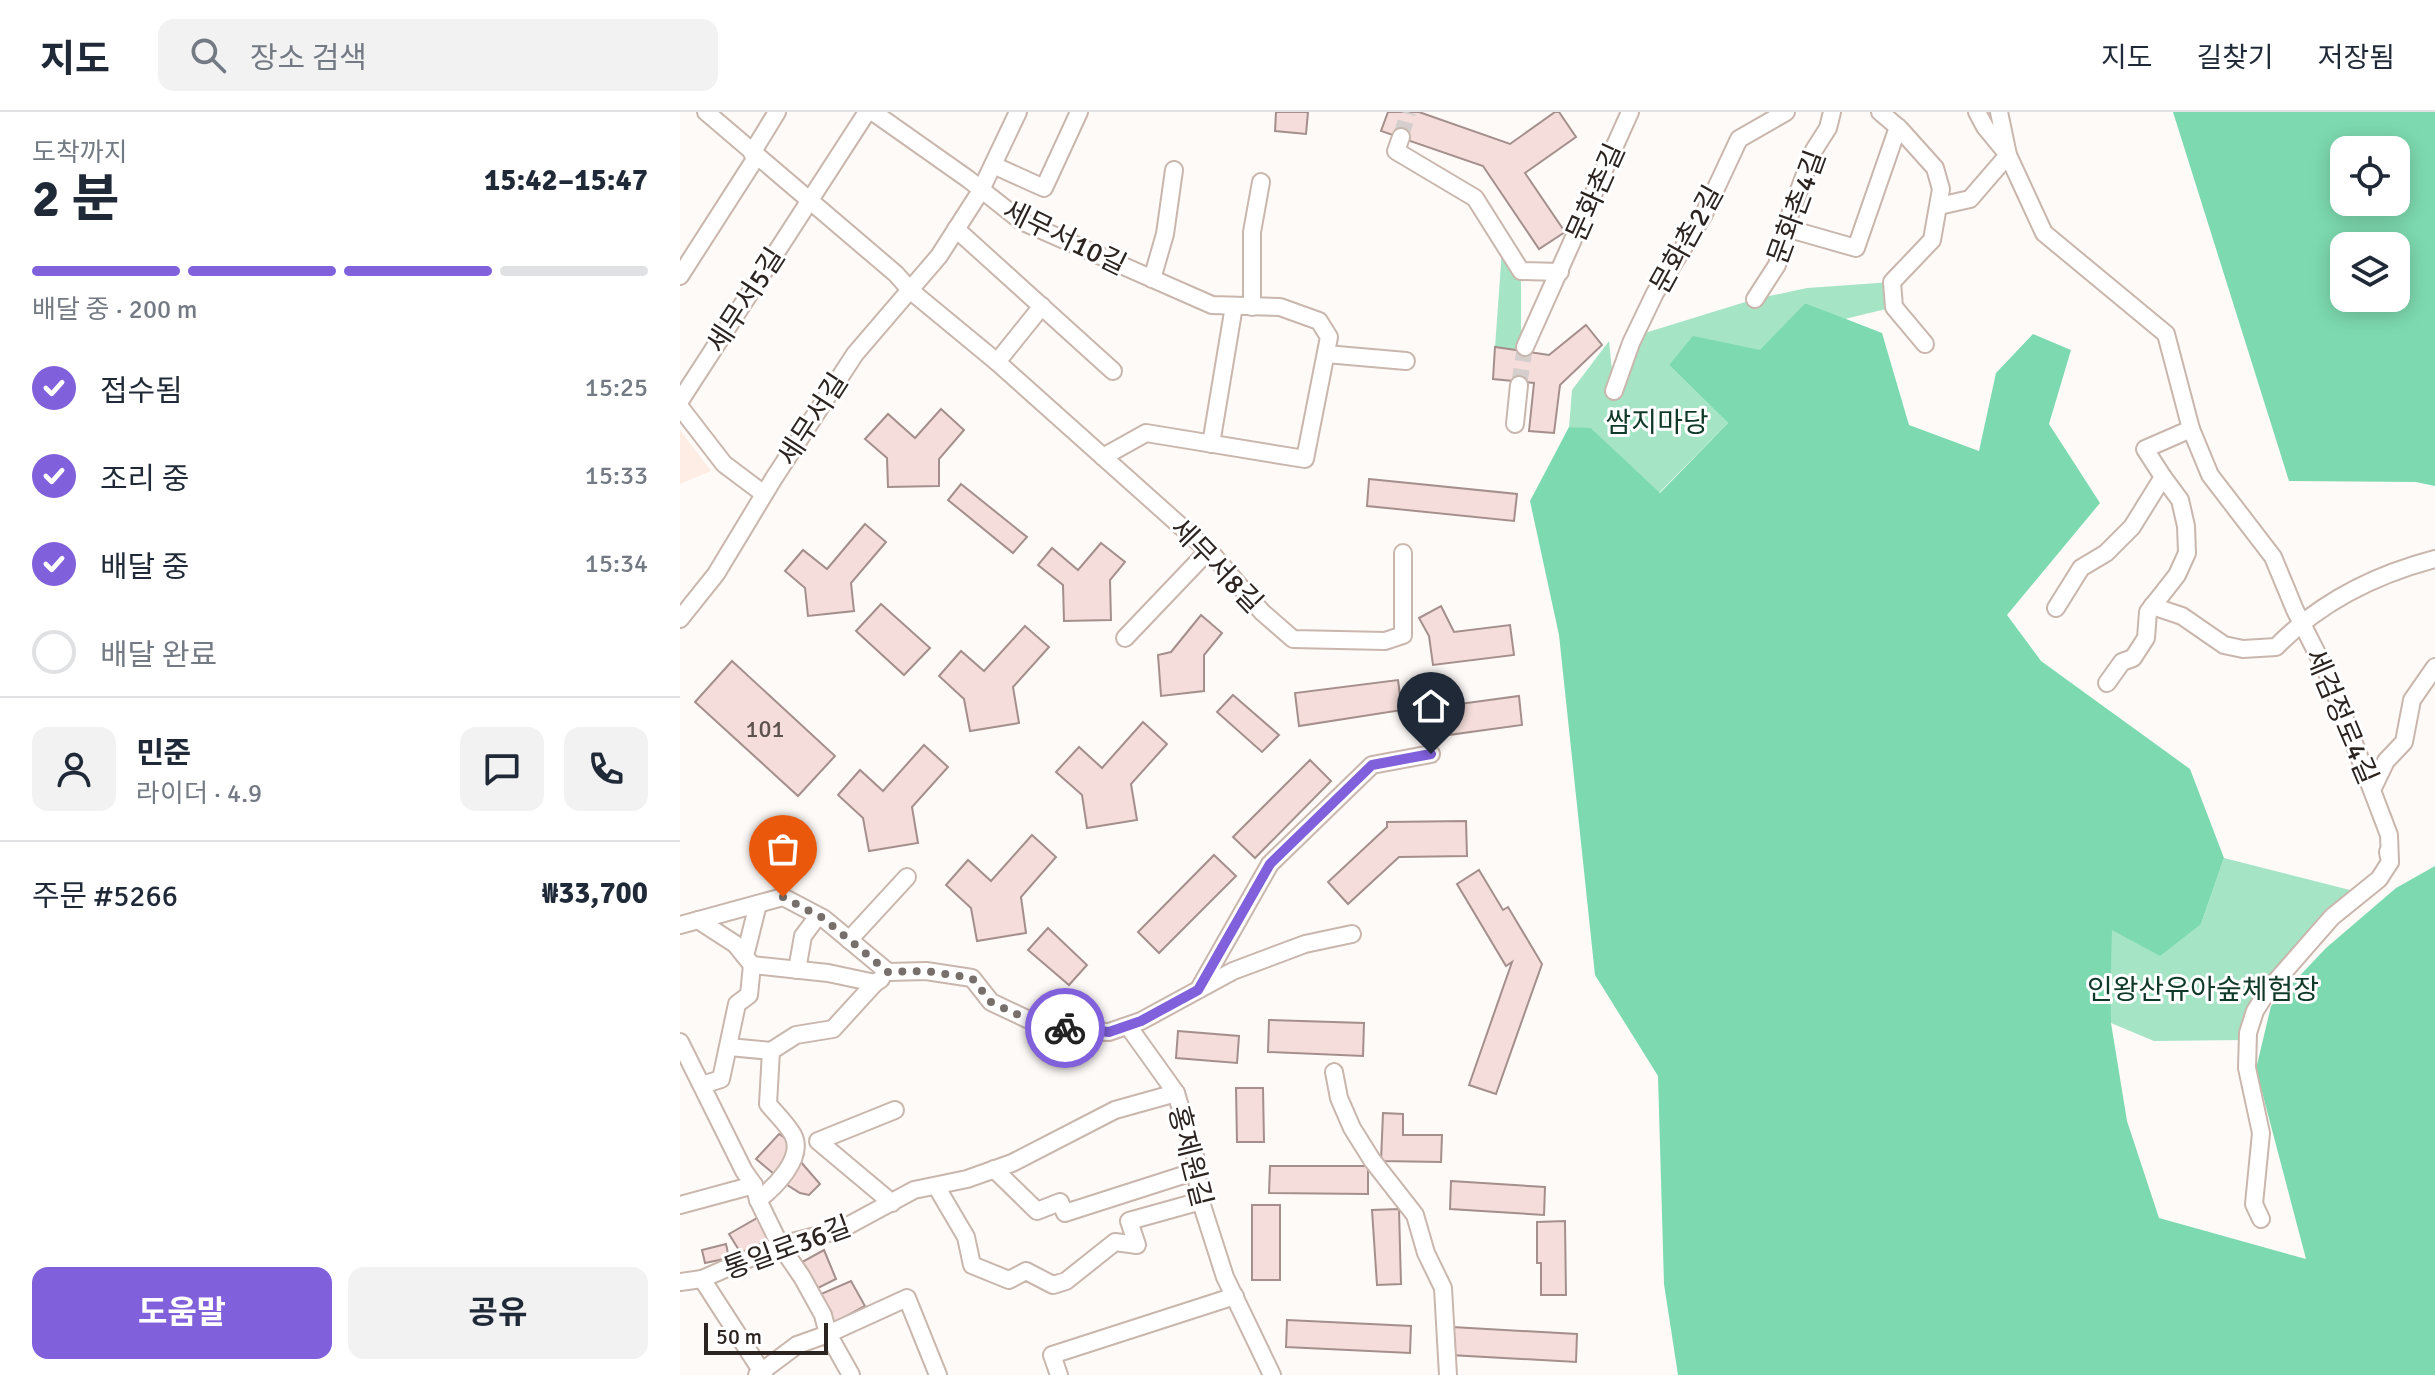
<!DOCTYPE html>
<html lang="ko">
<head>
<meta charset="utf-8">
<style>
	:root { --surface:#fff; --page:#f2f2f3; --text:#1f2937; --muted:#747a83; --line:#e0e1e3; --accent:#8060db }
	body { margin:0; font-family:Signika,"Noto Sans KR",sans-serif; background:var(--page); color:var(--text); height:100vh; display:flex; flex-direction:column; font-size:30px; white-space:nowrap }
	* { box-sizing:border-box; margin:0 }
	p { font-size:26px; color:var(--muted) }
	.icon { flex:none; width:44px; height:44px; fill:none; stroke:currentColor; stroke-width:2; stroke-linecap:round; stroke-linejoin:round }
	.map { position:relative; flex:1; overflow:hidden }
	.details { display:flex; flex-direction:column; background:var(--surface); width:680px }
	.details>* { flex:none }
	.fabs { position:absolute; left:1650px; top:24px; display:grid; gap:16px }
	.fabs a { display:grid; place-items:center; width:80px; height:80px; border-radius:16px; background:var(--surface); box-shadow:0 4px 20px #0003; font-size:40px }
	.scale { position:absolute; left:24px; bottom:20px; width:124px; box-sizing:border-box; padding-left:8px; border:4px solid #2c2421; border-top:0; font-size:22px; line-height:28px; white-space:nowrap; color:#2c2421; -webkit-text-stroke:6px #fff; paint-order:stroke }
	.pin { position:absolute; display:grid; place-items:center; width:68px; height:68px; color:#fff; margin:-82px -34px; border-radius:50% 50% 50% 0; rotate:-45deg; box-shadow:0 0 8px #0007 }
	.pin .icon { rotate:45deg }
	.courier { position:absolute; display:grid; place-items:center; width:80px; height:80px; margin:-40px; border:6px solid #8060db; border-radius:50%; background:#fff; color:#222; box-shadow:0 2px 10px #0007 }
	.summary em { font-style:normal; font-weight:700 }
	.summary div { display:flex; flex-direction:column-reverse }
	.summary { display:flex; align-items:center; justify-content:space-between; height:136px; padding:0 32px }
	h1 { font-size:52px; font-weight:700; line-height:60px }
	.bar { display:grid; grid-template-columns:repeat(4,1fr); gap:12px 8px; align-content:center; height:96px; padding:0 32px }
	.bar i { height:10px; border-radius:6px; background:var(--line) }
	.bar .selected { background:var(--accent) }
	.bar p { grid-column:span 4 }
	.line { display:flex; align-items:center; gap:20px; padding:0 32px; border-top:2px solid var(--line) }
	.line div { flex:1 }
	.round { display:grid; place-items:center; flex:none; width:84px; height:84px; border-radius:16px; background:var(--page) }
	ol { padding:0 32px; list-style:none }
	li { display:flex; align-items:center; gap:24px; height:88px }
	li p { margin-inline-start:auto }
	li .icon { padding:8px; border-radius:50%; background:var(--accent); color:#fff; stroke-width:4 }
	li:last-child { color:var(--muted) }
	li i { width:44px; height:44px; border:4px solid var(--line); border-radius:50% }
	.button { display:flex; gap:16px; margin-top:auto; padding:16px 32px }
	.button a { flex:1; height:92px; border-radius:16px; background:var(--accent); color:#fff; font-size:32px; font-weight:700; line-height:92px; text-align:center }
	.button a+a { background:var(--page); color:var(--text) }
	header { display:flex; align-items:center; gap:48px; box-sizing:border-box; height:112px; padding:0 40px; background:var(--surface); border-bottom:2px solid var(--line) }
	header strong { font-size:38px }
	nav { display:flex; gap:44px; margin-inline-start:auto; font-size:28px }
	.search { width:560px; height:72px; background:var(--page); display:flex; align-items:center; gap:20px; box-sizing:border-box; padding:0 28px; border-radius:16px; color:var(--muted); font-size:30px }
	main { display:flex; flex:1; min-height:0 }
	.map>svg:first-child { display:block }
	.built { fill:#feede5 }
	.green { fill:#a5e5c6 }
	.forest { fill:#7ddab0; fill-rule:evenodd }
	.building { fill:#f4ddda; stroke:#a48f8c; stroke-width:2 }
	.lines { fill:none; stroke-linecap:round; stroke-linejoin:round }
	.street-tunnel { stroke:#d4cfcd; stroke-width:16; stroke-dasharray:16 8; stroke-linecap:butt }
	.street-casing { stroke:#c9b6ad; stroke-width:20 }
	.street { stroke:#fff; stroke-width:16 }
	.done { stroke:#766f6c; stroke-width:8; stroke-dasharray:0 14.4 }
	.route { stroke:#8060db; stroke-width:10 }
	.labels { text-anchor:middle; stroke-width:6; stroke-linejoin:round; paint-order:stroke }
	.number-label { font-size:24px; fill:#5e524f }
	.street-label { font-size:28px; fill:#2c2421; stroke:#fff }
	.park-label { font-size:28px; fill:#0f3928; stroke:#fff }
</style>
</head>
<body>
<header>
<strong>지도</strong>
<div class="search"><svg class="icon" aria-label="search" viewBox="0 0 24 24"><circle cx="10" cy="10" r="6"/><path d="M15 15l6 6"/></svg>장소 검색</div>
<nav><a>지도</a><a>길찾기</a><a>저장됨</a></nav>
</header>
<main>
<section class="details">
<div class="summary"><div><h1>2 분</h1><p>도착까지</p></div><em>15:42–15:47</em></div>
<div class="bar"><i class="selected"></i><i class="selected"></i><i class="selected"></i><i></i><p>배달 중 · 200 m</p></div>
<ol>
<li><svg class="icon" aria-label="check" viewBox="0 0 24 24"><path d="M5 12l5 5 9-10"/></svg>접수됨<p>15:25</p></li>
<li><svg class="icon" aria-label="check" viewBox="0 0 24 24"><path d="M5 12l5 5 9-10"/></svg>조리 중<p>15:33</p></li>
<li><svg class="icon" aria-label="check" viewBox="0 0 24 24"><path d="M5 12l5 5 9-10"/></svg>배달 중<p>15:34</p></li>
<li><i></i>배달 완료</li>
</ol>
<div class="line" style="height:144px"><a class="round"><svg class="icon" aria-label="person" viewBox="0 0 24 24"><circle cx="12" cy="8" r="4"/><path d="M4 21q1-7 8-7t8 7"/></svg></a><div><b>민준</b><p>라이더 · 4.9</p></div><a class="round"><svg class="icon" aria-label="chat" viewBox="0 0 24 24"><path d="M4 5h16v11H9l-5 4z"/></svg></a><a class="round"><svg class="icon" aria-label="phone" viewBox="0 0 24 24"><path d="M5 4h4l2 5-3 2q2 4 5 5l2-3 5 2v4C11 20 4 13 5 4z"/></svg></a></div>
<div class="line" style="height:104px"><div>주문 #5266</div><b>₩33,700</b></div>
<div class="button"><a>도움말</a><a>공유</a></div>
</section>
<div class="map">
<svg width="1755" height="1263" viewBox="0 0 1755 1263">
	<rect width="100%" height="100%" fill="#fefaf8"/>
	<path class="built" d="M 0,318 L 31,359 L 0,372 Z"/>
	<g class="green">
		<path d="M 822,138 L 841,159 L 841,215 L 844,239 L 815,235 Z"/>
		<path d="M 1212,170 L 1214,195 L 1165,207 L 1125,191 L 1080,239 L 989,253 L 1048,311 L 979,381 L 912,317 L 889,315 L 892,278 L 929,229 L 934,277 L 955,224 L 1075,187 L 1127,176 Z"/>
		<path d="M 1544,746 L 1678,780 L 1648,802 L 1565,928 L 1474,929 L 1431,911 L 1432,817 L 1521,812 Z"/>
	</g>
	<g class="forest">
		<path d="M 1493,0 L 1755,0 L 1755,374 L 1736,370 L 1609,369 ZM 1664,38 L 1716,38 L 1716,90 L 1664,90 ZM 1664,134 L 1716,134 L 1716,186 L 1664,186 Z"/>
		<path d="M 1125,191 L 1202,221 L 1229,313 L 1299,339 L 1316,261 L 1353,222 L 1391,238 L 1369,312 L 1420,391 L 1327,503 L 1361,549 L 1510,657 L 1544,746 L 1521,812 L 1480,844 L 1432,818 L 1431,911 L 1447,1009 L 1479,1106 L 1626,1147 L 1576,957 L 1591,894 L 1646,836 L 1716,776 L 1755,754 L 1755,1263 L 998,1263 L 984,1172 L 978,964 L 915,863 L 879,523 L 850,389 L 889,315 L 911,316 L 980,381 L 1048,311 L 989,253 L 1013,224 L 1080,238 Z"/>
	</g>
	<g class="building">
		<path d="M 596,0 L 628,0 L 626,22 L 595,19 Z"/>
		<path d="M 708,0 L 739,0 L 830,32 L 875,0 L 879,0 L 896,25 L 845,61 L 885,120 L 859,137 L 803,54 L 701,19 Z"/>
		<path d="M 906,213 L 922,233 L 880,273 L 874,321 L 849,319 L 854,271 L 813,267 L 815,235 L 869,243 Z"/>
		<path d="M 261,297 L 284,318 L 259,347 L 259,374 L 208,375 L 207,346 L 185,327 L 208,302 L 235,326 Z"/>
		<path d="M 689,367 L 837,382 L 834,409 L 687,394 Z"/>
		<path d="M 281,372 L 347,425 L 333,441 L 268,388 Z"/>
		<path d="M 185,412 L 206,430 L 171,471 L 174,499 L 128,504 L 125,476 L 105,459 L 123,438 L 147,457 Z"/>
		<path d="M 421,431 L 445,450 L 430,468 L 431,508 L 384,509 L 383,473 L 358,453 L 372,436 L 398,458 Z"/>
		<path d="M 201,492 L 250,536 L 224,563 L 176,519 Z"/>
		<path d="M 761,494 L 774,520 L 830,513 L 834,543 L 753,553 L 749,524 L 739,506 Z"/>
		<path d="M 521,503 L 542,521 L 524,543 L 524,579 L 481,584 L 478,543 L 491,540 Z"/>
		<path d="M 345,514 L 369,535 L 333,575 L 339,611 L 290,619 L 284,587 L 259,564 L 281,539 L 304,559 Z"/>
		<path d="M 52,549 L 155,644 L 118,684 L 15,590 Z"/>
		<path d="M 718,568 L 722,598 L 619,614 L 615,581 Z"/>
		<path d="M 553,583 L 599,623 L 582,640 L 537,600 Z"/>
		<path d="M 839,584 L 842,613 L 761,624 L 757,595 Z"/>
		<path d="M 463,610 L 487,632 L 451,672 L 457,708 L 407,716 L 402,683 L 376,660 L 399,635 L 422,656 Z"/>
		<path d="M 244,633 L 268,655 L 232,695 L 238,731 L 189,739 L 183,706 L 158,683 L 180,658 L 203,679 Z"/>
		<path d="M 630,648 L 651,669 L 575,746 L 553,725 Z"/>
		<path d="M 786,709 L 787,744 L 719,745 L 668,792 L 648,770 L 707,715 L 707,710 Z"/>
		<path d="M 352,723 L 376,745 L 341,785 L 346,821 L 297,829 L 291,796 L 266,773 L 288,748 L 311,769 Z"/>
		<path d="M 534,743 L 556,764 L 479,841 L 458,820 Z"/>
		<path d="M 799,758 L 823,798 L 828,795 L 862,852 L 816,982 L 789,973 L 832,850 L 826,854 L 777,772 Z"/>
		<path d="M 368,816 L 407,853 L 389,873 L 348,838 Z"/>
		<path d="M 589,908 L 684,911 L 683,944 L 588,940 Z"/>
		<path d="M 498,919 L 559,924 L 557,951 L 496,946 Z"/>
		<path d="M 556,976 L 583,976 L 584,1030 L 557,1030 Z"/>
		<path d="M 703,1001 L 723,1002 L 723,1023 L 762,1023 L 761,1050 L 701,1049 Z"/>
		<path d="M 99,1022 L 111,1030 L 101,1059 L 94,1062 L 76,1047 Z"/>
		<path d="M 120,1049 L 140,1072 L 129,1083 L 120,1081 L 104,1071 Z"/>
		<path d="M 590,1054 L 688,1054 L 688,1082 L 589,1081 Z"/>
		<path d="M 771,1069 L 865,1075 L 864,1103 L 770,1097 Z"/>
		<rect x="572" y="1093" width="28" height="75"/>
		<path d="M 719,1097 L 721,1172 L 697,1173 L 692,1098 Z"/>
		<path d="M 79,1105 L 90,1127 L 62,1143 L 49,1122 Z"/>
		<path d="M 885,1109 L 886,1183 L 861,1183 L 861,1151 L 857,1151 L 857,1110 Z"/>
		<path d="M 46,1132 L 49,1146 L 25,1151 L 22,1138 Z"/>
		<path d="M 144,1138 L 156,1167 L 138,1176 L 122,1150 Z"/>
		<path d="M 171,1169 L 185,1194 L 154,1211 L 144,1193 L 141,1182 Z"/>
		<path d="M 607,1208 L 731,1214 L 730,1241 L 606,1235 Z"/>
		<path d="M 772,1215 L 897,1222 L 896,1250 L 770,1243 Z"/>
	</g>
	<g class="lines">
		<g class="street-tunnel">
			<path d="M 721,25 L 728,0"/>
			<path d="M 839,273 L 845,235"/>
		</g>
		<defs>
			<g id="street">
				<path d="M 26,0 L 216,162 L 231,179 L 317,250 L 533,443 L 582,500 L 613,527 L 705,529 L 723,523 L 723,441"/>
				<path d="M 193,0 L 288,67 L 341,109 L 532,193 L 600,195 L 639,209 L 649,225 L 625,347 L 466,321 L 423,345"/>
				<path d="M 1200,0 L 1220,17 L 1255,56 L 1261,77 L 1252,128 L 1212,170 L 1214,195 L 1245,232"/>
				<path d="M 1319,0 L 1328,43 L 1364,121 L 1486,222 L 1511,317 L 1530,363 L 1593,445 L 1615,498 L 1648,563 L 1709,723 L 1710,750"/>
				<path d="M 721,25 L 716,39 L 795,86 L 841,159 L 880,160"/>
				<path d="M 72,41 L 97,0"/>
				<path d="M 313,53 L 364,76 L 399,0"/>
				<path d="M 1259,94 L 1290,87 L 1328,43 L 1305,15 L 1297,0"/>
				<path d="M 1106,116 L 1176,136 L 1218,15"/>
				<path d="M 276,117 L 433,259"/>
				<path d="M 0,164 L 77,44"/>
				<path d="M 472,167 L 485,122 L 494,58"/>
				<path d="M 1075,187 L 1097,153 L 1109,105 L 1134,38 L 1148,16 L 1152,0"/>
				<path d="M 572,195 L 572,120 L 581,70"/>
				<path d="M 845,235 L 950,0"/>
				<path d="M 646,242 L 726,249"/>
				<path d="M 317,250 L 362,194"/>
				<path d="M 934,279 L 951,231 L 975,181 L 1023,104 L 1059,27 L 1106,0"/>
				<path d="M 0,289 L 187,0"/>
				<path d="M 0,295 L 44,352 L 84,382"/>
				<path d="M 835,312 L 839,273"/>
				<path d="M 531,332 L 554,194"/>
				<path d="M 1472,494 L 1502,504 L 1544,533 L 1563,537 L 1596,535 C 1640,490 1694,463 1755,447"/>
				<path d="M 1376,496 L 1401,456 L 1426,441 L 1452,415 L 1483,365 L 1465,337 L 1511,317"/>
				<path d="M 0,507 L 36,462 L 94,366 L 175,242 L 259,144 L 300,80 L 338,0"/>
				<path d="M 445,526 L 528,439"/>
				<path d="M 1427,571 L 1442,550 L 1453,546 L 1466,526 L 1468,500 L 1497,463 L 1507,441 L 1506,414 L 1500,388 L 1483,365"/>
				<path d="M 1693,676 L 1706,649 L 1724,630 L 1732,588 L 1755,555"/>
				<path d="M 18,808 L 55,832 L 72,853 L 148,861 L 195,871 L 201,867"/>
				<path d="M 0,813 L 103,785 L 143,806 L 208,860 L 246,859 L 292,866 L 311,890 L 347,907 L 398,919 L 429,920 L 461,909 L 553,859 L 625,832 L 672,822"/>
				<path d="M 169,828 L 227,765"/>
				<path d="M 65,844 L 78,792"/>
				<path d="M 117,858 L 123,824 L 138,804"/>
				<path d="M 519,877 L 590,752 L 692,653 L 751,642"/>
				<path d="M 448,914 L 496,981 L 515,1044 L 519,1084 L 545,1165 L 592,1263"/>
				<path d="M 0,930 L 64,1059 L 74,1073 L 78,1088 L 100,1133 L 122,1165 L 143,1203 L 148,1222 L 171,1263"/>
				<path d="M 49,935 L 91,939"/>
				<path d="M 654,960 L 659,986 L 672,1016 L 692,1048 L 735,1103 L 746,1141 L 763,1176 L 768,1263"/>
				<path d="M 22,973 L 41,967 L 57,892 L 69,883 L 72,853"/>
				<path d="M 314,1057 L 357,1099 L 380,1090 L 385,1101 L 516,1059"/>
				<path d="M 256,1074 L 286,1125 L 292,1153 L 329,1168 L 346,1159 L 373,1173 L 386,1169 L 435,1130 L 457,1133 L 449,1109 L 521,1089"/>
				<path d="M 78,1088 C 94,1076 125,1046 113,1023 C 107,1012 96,1002 88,992 L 91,939 L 116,923 L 153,917 L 195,871"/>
				<path d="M 212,1091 L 138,1029 L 215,998"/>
				<path d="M 0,1093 L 74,1073"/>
				<path d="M 1581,1107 L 1574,1092 L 1581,1021 L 1567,956 L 1568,921 L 1575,899 L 1589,877 L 1652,805 L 1699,767 L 1710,750 L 1708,740"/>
				<path d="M 22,1167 L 84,1263"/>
				<path d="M 0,1170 L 22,1167 L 100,1133 L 160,1118 L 234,1078 L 287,1067 L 332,1051 L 435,998 L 496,981"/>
				<path d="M 77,1263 L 117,1233 L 148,1222 L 227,1186 L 258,1263"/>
				<path d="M 379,1263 L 372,1243 L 555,1184"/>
			</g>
		</defs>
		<use href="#street" class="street-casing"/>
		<use href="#street" class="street"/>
	</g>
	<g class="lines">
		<path class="done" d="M 103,785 L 143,806 L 208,860 L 246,859 L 292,866 L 311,890 L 347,907 L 385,916"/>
		<path class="route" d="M 385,916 L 429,920 L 461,909 L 518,878 L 590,752 L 692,653 L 751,642"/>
	</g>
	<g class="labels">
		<g class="number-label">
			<text x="85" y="625">101</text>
		</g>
		<g class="street-label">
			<text transform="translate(915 80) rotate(-66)" y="10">문화촌길</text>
			<text transform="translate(1116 95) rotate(-70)" y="10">문화촌4길</text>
			<text transform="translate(385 125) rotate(26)" y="10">세무서10길</text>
			<text transform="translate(1006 127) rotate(-61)" y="10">문화촌2길</text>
			<text transform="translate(65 188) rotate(-57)" y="10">세무서5길</text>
			<text transform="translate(132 307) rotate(-57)" y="10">세무서길</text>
			<text transform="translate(537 453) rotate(46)" y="10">세무서8길</text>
			<text transform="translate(1662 604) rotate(67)" y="10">세검정로4길</text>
			<text transform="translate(511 1044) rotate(76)" y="10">홍제원길</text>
			<text transform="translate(107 1135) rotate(-20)" y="10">통일로36길</text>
		</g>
		<g class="park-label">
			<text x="977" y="320">쌈지마당</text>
			<text x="1523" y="887">인왕산유아숲체험장</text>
		</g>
	</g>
</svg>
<div class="fabs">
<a><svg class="icon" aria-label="locate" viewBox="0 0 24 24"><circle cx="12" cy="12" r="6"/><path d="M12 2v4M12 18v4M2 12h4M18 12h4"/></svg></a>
<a><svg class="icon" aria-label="layers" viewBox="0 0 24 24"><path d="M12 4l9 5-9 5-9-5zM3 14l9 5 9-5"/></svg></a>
</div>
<div class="scale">50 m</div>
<div class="pin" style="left:103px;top:785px;background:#ea580c"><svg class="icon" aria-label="bag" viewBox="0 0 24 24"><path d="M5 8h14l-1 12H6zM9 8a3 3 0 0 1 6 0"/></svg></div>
<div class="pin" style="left:751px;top:642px;background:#1f2937"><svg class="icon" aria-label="home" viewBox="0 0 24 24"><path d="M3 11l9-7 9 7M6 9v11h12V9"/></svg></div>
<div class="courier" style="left:385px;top:916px"><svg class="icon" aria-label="bike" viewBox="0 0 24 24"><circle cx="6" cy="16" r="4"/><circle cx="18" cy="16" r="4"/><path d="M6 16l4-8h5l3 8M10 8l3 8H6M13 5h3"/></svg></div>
</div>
</main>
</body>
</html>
